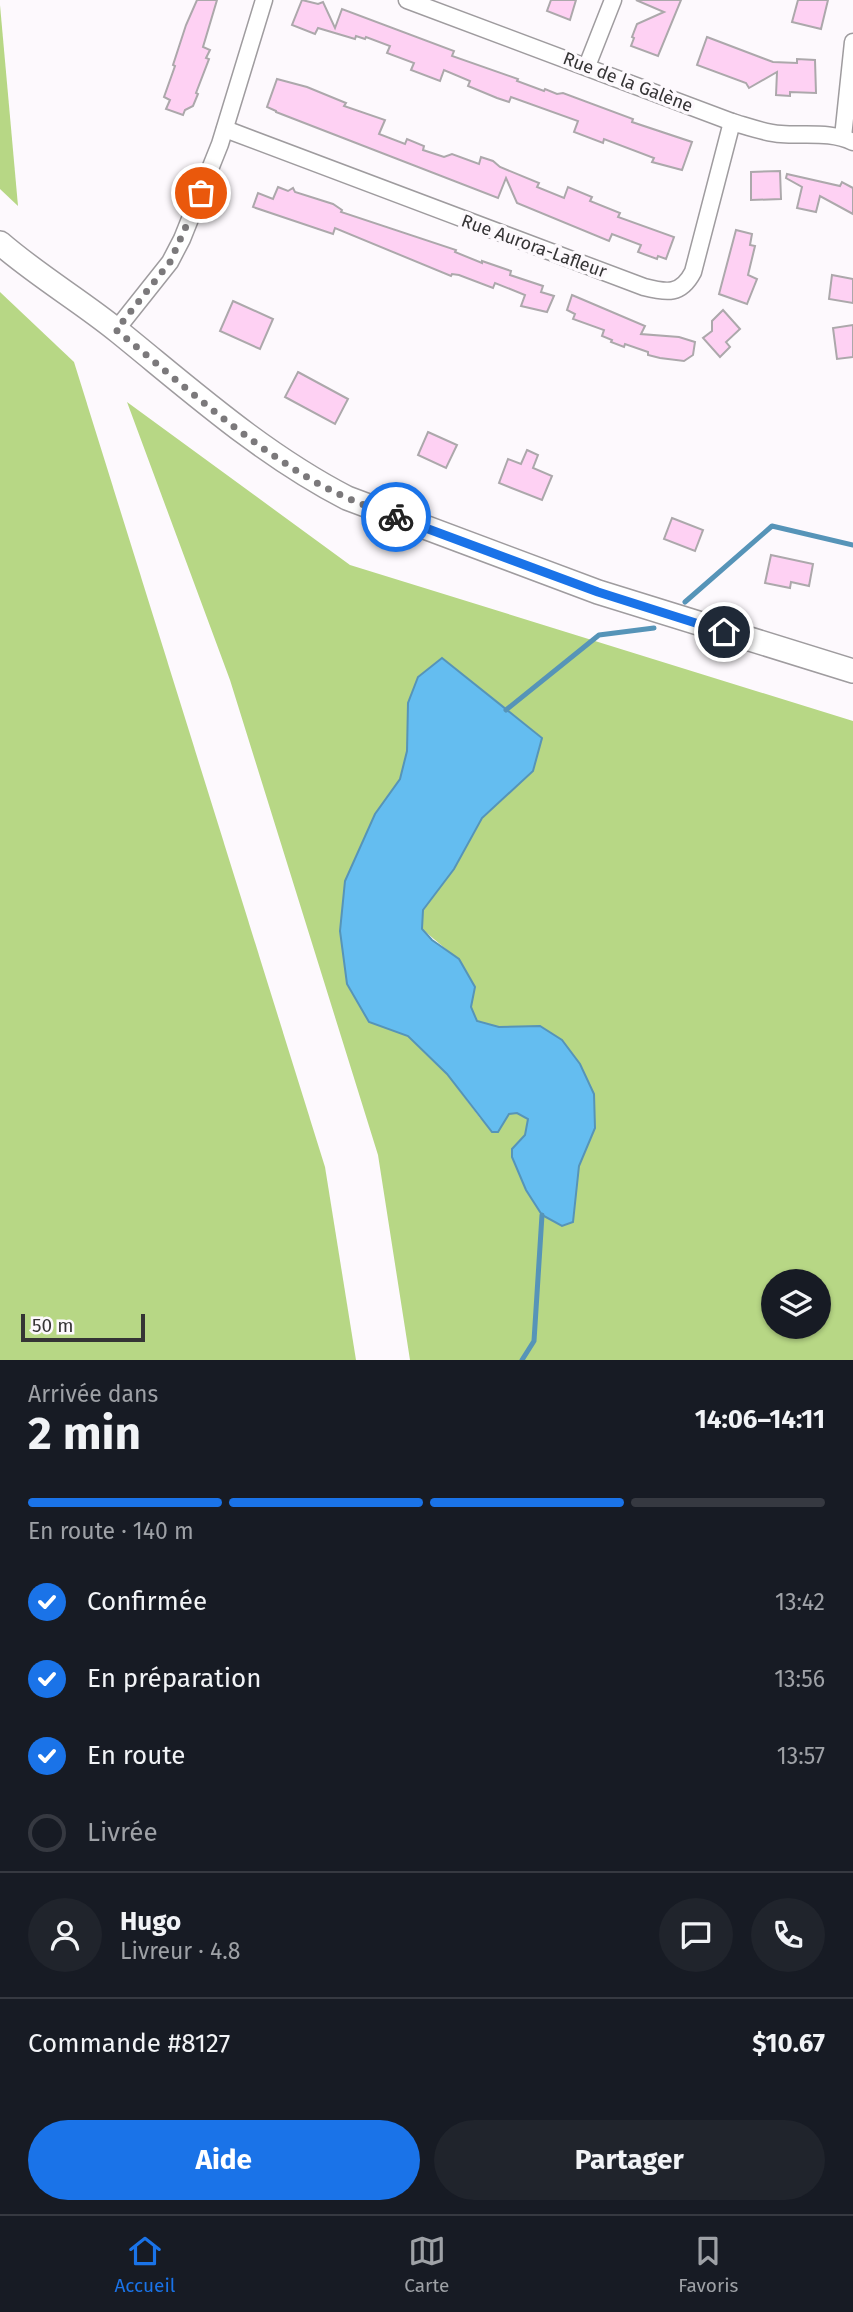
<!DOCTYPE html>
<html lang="fr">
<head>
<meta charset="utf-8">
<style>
	:root { --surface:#171b24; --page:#20242c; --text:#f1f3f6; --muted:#9ea1a6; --line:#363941; --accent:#1a73e8 }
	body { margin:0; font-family:"Fira Sans",sans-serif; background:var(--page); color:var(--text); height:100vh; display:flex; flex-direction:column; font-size:26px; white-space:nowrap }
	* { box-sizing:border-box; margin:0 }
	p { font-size:23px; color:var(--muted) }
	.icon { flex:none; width:38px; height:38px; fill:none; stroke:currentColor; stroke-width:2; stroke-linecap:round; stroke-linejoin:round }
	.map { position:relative; height:1360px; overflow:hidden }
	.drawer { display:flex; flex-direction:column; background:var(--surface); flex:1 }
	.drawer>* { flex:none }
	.fabs { position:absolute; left:761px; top:1269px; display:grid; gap:14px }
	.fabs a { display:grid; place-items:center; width:70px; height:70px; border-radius:50%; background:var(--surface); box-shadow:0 2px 5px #0004; font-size:35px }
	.scale { position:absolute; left:21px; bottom:18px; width:124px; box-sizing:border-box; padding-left:7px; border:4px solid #353435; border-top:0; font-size:19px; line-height:24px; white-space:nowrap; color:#353435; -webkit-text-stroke:5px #fdf9fd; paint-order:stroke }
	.pin { position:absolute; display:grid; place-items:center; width:60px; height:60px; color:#fff; margin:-30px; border:4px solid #fff; border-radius:50%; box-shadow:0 2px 7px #0007 }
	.courier { position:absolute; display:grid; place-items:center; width:70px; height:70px; margin:-35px; border:5px solid #1a73e8; border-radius:50%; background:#fff; color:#222; box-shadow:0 2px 9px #0007 }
	.summary em { font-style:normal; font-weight:700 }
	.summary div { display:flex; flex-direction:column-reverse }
	.summary { display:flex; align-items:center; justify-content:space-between; height:119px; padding:0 28px }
	h1 { font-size:46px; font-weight:700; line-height:52px }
	.bar { display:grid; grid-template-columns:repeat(4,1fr); gap:10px 7px; align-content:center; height:84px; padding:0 28px }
	.bar i { height:9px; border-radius:5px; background:var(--line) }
	.bar .on { background:var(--accent) }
	.bar p { grid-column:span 4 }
	.line { display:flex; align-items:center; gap:18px; padding:0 28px; border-top:2px solid var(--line) }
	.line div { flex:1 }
	.round { display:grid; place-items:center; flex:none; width:74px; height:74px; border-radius:37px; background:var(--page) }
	ol { padding:0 28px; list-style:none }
	li { display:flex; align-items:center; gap:21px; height:77px }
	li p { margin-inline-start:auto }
	li .icon { padding:7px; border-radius:50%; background:var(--accent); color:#fff; stroke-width:4 }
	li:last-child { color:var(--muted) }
	li i { width:38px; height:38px; border:4px solid var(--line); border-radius:50% }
	.cta { display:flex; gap:14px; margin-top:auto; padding:14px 28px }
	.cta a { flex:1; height:80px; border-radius:42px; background:var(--accent); color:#fff; font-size:28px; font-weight:700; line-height:80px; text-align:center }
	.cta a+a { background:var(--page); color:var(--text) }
	.tabs { display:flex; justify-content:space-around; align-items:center; height:98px; border-top:2px solid var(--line); background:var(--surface); font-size:19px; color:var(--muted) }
	.tabs a { display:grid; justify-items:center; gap:4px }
	.tabs .on { color:var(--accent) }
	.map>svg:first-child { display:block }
	.forest { fill:#b7d785; fill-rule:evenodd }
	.water { fill:#64bdf0; stroke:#5694b8; stroke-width:2 }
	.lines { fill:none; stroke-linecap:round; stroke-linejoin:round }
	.stream { stroke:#5694b8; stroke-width:5 }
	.building { fill:#fed1f3; stroke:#aca8ab; stroke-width:2 }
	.street-casing { stroke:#9f9c9f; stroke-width:19 }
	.secondary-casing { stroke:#9f9c9f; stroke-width:26 }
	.street { stroke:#fff; stroke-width:16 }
	.secondary { stroke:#fff; stroke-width:23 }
	.done { stroke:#7b797b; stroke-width:7; stroke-dasharray:0 12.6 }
	.route { stroke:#1a73e8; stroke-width:9 }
	.labels { text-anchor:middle; stroke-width:7; stroke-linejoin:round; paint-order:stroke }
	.street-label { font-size:18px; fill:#353435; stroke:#fdf9fd }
</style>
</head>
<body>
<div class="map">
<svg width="853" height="1360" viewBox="0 0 853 1360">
	<rect width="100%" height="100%" fill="#fdf9fd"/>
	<g class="forest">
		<path d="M 0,5 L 18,206 L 0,189 Z"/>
		<path d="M 0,292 L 74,362 L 325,1167 L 356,1360 L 0,1360 Z"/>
		<path d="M 127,402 L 350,565 L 853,721 L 853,1360 L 410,1360 L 378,1155 L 230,680 ZM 408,703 L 533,771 L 482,818 L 454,869 L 423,910 L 422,929 L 459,960 L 475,987 L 471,1007 L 477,1021 L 499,1027 L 540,1026 L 562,1040 L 580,1064 L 594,1094 L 595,1128 L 579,1166 L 573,1222 L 563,1226 L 542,1215 L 512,1149 L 525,1135 L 528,1119 L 517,1113 L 509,1114 L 498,1131 L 480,1118 L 447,1074 L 408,1036 L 369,1022 L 375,814 L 400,779 L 407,751 ZM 774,1281 L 819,1281 L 819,1326 L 774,1326 Z"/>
	</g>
	<path class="water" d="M 442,658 L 542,738 L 533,771 L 482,818 L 454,869 L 423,910 L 422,929 L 432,940 L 459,959 L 475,987 L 471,1007 L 477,1021 L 499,1027 L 540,1026 L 562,1040 L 580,1064 L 594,1094 L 595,1128 L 579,1166 L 573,1222 L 562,1226 L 542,1215 L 526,1190 L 512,1157 L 512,1149 L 525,1135 L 528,1119 L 517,1113 L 509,1114 L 498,1132 L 492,1132 L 447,1074 L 408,1036 L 369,1022 L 347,984 L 340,931 L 345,881 L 375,814 L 400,779 L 407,751 L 408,703 L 418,677 Z"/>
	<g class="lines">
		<g class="stream">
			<path d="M 685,602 L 772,526 L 853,545"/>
			<path d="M 506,710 L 599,635 L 654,628"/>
			<path d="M 522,1360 L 534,1341 L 542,1215"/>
		</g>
	</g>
	<g class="building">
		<path d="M 197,0 L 217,0 L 203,47 L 210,50 L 206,58 L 209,59 L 196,93 L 198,94 L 193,106 L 185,110 L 183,115 L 166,109 L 170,100 L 164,97 L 175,66 L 173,65 L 186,25 Z"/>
		<path d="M 302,0 L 318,4 L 323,2 L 335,28 L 342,9 L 454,51 L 452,56 L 518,79 L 517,81 L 544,91 L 545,89 L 557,94 L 563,93 L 633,119 L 632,122 L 692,142 L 682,170 L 652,162 L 654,158 L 604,139 L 603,143 L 574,132 L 578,121 L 511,97 L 509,102 L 497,98 L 468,86 L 470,81 L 444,70 L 440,81 L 411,70 L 414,63 L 387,53 L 390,46 L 366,37 L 365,39 L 356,36 L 355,39 L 318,28 L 315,34 L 292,25 Z"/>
		<path d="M 551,0 L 576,0 L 570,20 L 547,11 Z"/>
		<path d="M 636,0 L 681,0 L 658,56 L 631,46 L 634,38 L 632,37 L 637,24 L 664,12 Z"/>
		<path d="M 798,0 L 828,0 L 821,29 L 792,22 Z"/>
		<path d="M 707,37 L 773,62 L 797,63 L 797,59 L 815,60 L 816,93 L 790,92 L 790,96 L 776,95 L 777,72 L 749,88 L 746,83 L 697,65 Z"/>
		<path d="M 277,79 L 307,87 L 346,103 L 344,106 L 385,120 L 379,134 L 405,144 L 407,139 L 424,146 L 423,150 L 444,157 L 452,154 L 479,164 L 481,157 L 493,161 L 500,167 L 539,183 L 537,187 L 564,198 L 568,187 L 592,197 L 590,201 L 620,213 L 618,217 L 674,237 L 666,259 L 658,256 L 657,259 L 638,252 L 641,245 L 612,234 L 609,241 L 517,203 L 506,178 L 498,198 L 276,112 L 276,111 L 267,107 Z"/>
		<path d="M 780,171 L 781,199 L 751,200 L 751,172 Z"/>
		<path d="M 787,174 L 840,186 L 842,182 L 853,188 L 853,214 L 820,196 L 816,212 L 797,208 L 802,187 L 786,178 Z"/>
		<path d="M 278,187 L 288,191 L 293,188 L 295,192 L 333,204 L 342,210 L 341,212 L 456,250 L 455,252 L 482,263 L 482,261 L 511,271 L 510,275 L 543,286 L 541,292 L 554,296 L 547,312 L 521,306 L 525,295 L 495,283 L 493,288 L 459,275 L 452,274 L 451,276 L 335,228 L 333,234 L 253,207 L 258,193 L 273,199 Z"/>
		<path d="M 736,230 L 752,234 L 750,245 L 755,246 L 748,275 L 757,279 L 747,304 L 719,294 Z"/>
		<path d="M 832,275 L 853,279 L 853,303 L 829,299 Z"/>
		<path d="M 572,295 L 645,326 L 641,334 L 679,337 L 695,342 L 693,355 L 684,361 L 660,358 L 648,355 L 648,352 L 625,344 L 624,347 L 611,342 L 612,340 L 602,336 L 604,330 L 573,319 L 575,314 L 567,310 Z"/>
		<path d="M 233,301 L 273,319 L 260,349 L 220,331 Z"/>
		<path d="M 723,310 L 740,329 L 726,342 L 730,347 L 720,357 L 703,338 L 712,331 L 712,321 Z"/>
		<path d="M 853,325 L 853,357 L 837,359 L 833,328 Z"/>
		<path d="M 298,372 L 348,399 L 335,424 L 285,397 Z"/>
		<path d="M 428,432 L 457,445 L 446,468 L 418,455 Z"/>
		<path d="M 527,450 L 538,455 L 533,468 L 552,476 L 542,500 L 499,483 L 508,459 L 521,464 Z"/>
		<path d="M 672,518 L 703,530 L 695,551 L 664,539 Z"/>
		<path d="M 771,555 L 813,564 L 809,586 L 791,582 L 790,588 L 765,583 Z"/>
	</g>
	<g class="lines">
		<defs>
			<g id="street">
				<path d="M 407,0 L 732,122 C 749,127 765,133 781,134 C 806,136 830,131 853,142"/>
				<path d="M 587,66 L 613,0"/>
				<path d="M 225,129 L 644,287 C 667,293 681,295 693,272 L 732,122"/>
				<path d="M 843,137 L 853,42"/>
				<path d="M 116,330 L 170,262 L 182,239 L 220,144 L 264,0"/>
			</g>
			<path id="secondary" d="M 0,243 C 38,276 81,301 119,332 C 193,392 262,454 347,498 L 598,592 L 853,671"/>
		</defs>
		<use href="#street" class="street-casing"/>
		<use href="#secondary" class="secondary-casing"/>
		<use href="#street" class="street"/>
		<use href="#secondary" class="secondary"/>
	</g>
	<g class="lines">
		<path class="done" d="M 201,193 L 170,262 L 116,330 C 181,383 244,441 317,483 C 342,497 369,507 396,517"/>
		<path class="route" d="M 396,517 L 598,592 L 724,632"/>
	</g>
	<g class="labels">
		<g class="street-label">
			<text transform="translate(628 82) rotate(21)" y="6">Rue de la Galène</text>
			<text transform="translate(534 246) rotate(20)" y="6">Rue Aurora-Lafleur</text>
		</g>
	</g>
</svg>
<div class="fabs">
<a><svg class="icon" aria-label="layers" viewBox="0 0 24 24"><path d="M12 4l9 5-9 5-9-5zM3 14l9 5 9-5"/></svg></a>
</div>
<div class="scale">50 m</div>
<div class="pin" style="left:201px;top:193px;background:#ea580c"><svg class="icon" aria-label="bag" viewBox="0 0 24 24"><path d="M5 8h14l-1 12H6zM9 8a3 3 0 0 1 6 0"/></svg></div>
<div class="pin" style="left:724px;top:632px;background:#1f2937"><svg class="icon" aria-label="home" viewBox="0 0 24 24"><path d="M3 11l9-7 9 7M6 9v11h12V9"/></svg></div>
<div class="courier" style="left:396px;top:517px"><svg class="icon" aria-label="bike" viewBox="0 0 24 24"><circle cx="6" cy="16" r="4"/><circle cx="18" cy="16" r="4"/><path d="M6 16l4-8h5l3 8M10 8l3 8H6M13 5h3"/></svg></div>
</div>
<section class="drawer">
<div class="summary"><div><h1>2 min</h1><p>Arrivée dans</p></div><em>14:06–14:11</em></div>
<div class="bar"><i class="on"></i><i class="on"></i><i class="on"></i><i></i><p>En route · 140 m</p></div>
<ol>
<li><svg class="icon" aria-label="check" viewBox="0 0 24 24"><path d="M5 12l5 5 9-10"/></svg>Confirmée<p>13:42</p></li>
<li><svg class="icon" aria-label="check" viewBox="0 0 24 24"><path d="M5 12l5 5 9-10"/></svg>En préparation<p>13:56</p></li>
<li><svg class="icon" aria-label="check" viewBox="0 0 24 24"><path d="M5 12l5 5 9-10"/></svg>En route<p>13:57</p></li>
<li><i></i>Livrée</li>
</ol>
<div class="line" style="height:126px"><a class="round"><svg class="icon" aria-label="person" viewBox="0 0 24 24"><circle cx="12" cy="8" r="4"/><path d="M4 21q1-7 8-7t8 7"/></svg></a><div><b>Hugo</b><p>Livreur · 4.8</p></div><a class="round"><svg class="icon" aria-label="chat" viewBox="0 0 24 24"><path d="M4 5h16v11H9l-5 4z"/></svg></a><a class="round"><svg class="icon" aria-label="phone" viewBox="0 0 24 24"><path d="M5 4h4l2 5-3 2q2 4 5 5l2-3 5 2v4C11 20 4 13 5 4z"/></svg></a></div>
<div class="line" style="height:91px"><div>Commande #8127</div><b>$10.67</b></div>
<div class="cta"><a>Aide</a><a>Partager</a></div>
</section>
<nav class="tabs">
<a class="on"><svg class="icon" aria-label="home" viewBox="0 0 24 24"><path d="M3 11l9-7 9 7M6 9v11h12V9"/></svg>Accueil</a>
<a><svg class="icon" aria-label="map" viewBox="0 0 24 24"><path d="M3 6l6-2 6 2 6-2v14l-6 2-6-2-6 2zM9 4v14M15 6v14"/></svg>Carte</a>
<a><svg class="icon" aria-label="saved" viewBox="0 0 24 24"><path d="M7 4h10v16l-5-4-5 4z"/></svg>Favoris</a>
</nav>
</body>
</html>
